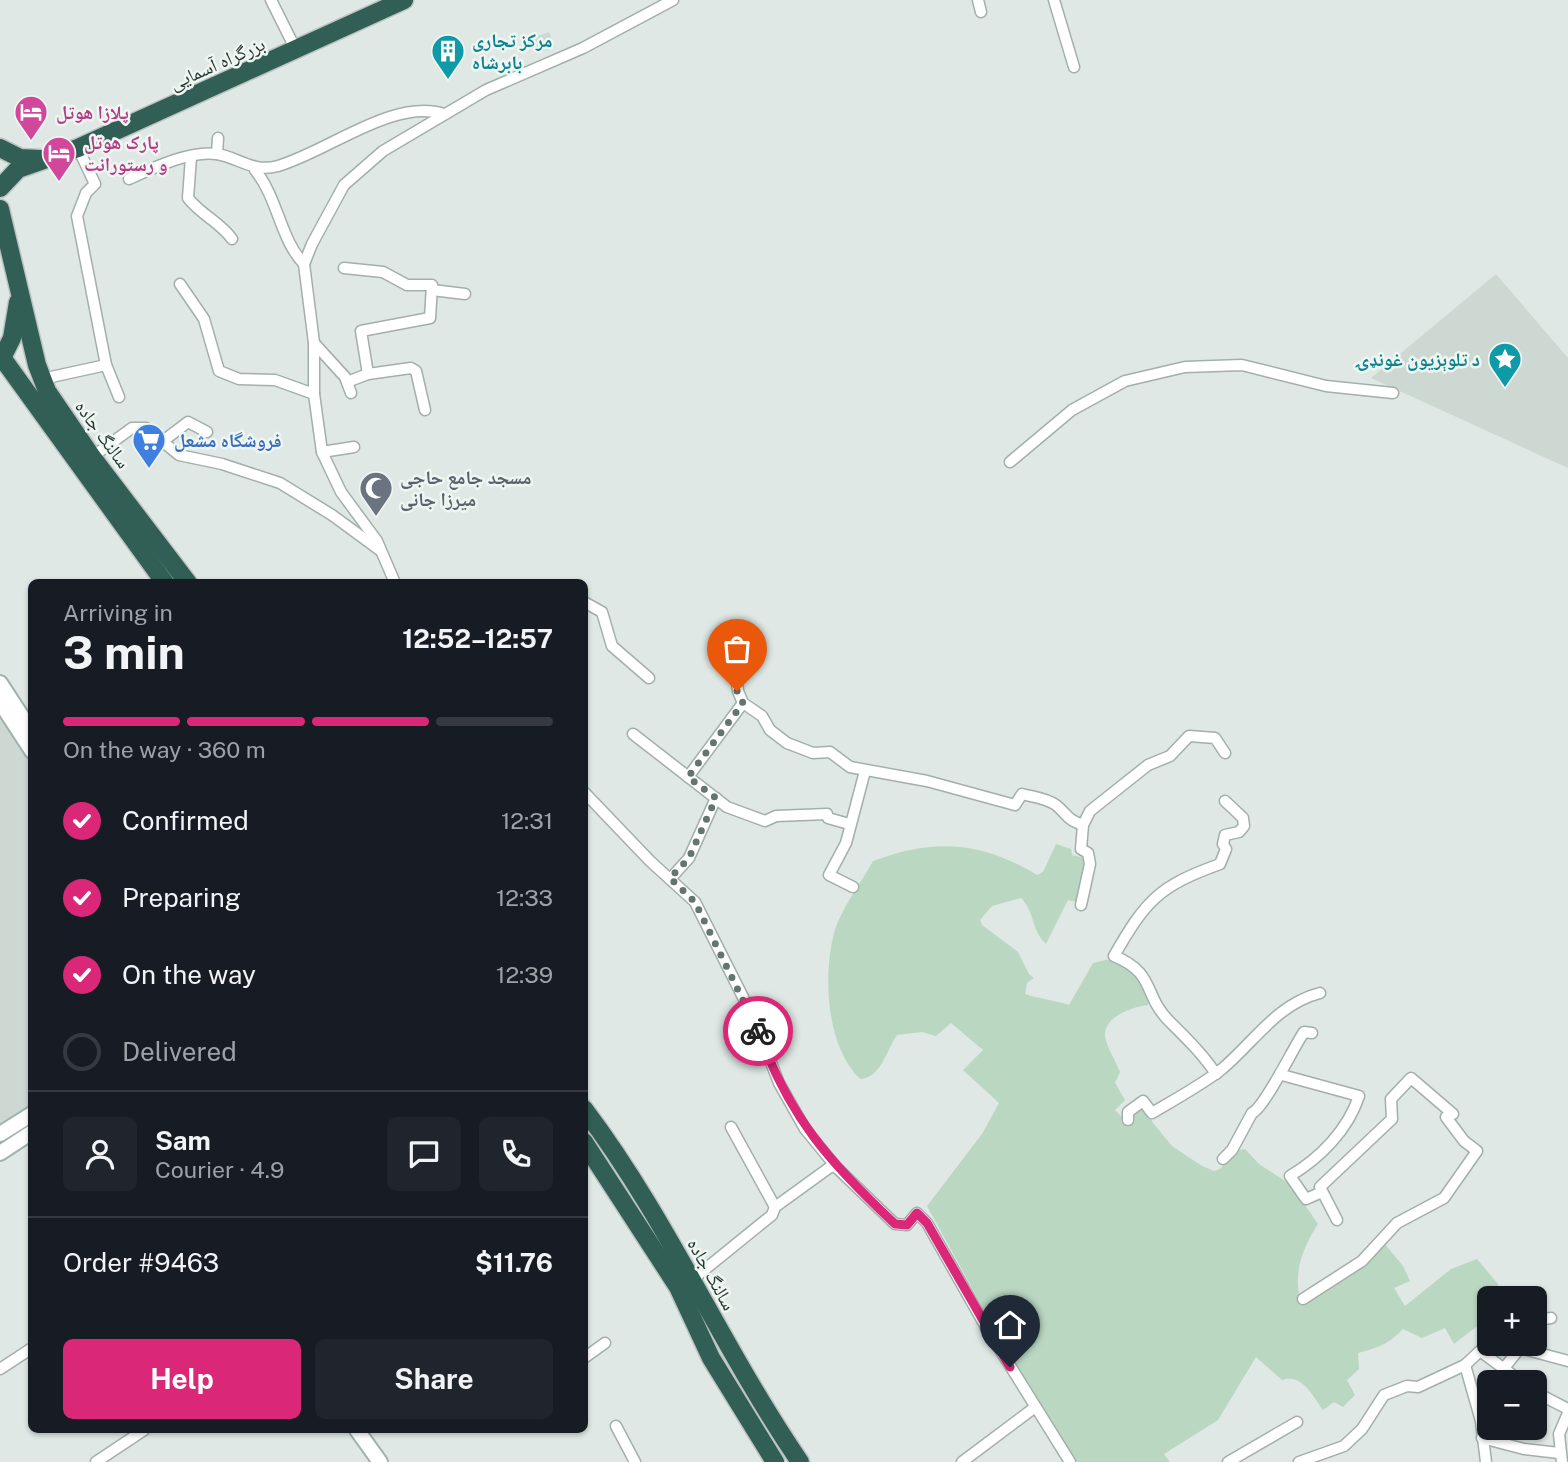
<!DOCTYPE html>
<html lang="en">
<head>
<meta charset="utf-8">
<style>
	:root { --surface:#171b24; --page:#20242c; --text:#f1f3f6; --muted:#9ea1a6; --line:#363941; --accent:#db2777 }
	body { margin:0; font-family:"Public Sans","Noto Naskh Arabic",sans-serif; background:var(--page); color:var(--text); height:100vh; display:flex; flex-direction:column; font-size:26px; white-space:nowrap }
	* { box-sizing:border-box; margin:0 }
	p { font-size:23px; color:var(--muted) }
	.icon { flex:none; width:38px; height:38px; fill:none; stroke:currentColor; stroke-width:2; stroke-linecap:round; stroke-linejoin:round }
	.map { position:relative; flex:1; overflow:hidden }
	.panel { position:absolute; left:28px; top:579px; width:560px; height:854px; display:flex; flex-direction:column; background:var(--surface); border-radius:10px; box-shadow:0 2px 5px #0004 }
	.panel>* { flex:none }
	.buttons { position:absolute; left:1477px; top:1286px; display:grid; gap:14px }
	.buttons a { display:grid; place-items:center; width:70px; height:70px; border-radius:10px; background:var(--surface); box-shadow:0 2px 5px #0004; font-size:35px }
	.pin { position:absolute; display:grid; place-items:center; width:60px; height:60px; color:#fff; margin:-72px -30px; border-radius:50% 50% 50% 0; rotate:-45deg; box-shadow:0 0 7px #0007 }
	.pin .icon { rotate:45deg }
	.courier { position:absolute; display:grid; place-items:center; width:70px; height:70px; margin:-35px; border:5px solid #db2777; border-radius:50%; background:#fff; color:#222; box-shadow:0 2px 9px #0007 }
	.summary em { font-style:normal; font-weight:700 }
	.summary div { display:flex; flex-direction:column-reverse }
	.summary { display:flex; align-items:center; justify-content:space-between; height:119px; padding:0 35px }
	h1 { font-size:46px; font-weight:700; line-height:52px }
	.bar { display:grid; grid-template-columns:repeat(4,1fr); gap:10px 7px; align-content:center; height:84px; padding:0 35px }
	.bar i { height:9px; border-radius:5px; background:var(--line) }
	.bar .selected { background:var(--accent) }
	.bar p { grid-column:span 4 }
	.line { display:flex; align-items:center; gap:18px; padding:0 35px; border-top:2px solid var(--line) }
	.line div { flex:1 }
	.round { display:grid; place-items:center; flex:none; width:74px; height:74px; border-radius:10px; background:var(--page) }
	ol { padding:0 35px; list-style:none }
	li { display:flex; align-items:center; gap:21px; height:77px }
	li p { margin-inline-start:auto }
	li .icon { padding:7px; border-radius:50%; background:var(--accent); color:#fff; stroke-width:4 }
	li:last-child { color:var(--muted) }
	li i { width:38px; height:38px; border:4px solid var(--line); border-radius:50% }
	.primary-button { display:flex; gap:14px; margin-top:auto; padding:14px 35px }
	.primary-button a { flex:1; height:80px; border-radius:10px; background:var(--accent); color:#fff; font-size:28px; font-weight:700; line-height:80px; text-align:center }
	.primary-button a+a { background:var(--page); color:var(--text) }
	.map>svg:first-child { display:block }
	.built { fill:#ced8d3 }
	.green { fill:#bad7c2 }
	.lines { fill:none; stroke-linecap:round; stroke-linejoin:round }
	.street-casing { stroke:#a3afab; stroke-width:13 }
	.secondary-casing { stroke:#a0b3ac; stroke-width:18 }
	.highway-casing { stroke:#bdc3c1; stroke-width:21 }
	.street { stroke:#fff; stroke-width:10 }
	.secondary { stroke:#fff; stroke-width:14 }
	.highway { stroke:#325f55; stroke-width:18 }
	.done { stroke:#647470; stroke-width:7; stroke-dasharray:0 12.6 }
	.route { stroke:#db2777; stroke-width:9 }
	.labels { text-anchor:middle; stroke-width:5; stroke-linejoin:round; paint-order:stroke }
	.culture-label { font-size:19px; font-weight:bold; fill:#0d838f; stroke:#eff6f2; text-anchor:start }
	.street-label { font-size:19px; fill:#223631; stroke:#eff6f2 }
	.hotel-label { font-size:19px; font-weight:bold; fill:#b23c85; stroke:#eff6f2; text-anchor:start }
	.shop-label { font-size:19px; font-weight:bold; fill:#366cbe; stroke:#eff6f2; text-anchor:start }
	.worship-label { font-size:19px; font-weight:bold; fill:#5b616d; stroke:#eff6f2; text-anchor:start }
</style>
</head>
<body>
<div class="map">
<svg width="1568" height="1462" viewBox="0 0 1568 1462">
	<rect width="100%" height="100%" fill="#dfe8e4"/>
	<g class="built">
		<path d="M 549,32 L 555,47 L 536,54 L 530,39 Z"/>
		<path d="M 1496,274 L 1568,358 L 1568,468 L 1371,378 Z"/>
		<path d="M 0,711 L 32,759 L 31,1108 L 0,1129 Z"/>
	</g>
	<path class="green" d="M 1056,844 L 1071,849 L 1072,855 L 1084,858 C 1086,872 1084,889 1077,902 L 1068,900 L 1046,944 C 1031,930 1035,912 1021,898 L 992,906 L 980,920 L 982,925 L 1018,952 L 1029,974 L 1034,978 L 1027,983 L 1025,994 C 1040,999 1054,1000 1069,1005 L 1093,963 L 1110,959 C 1127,968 1152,982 1148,1005 C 1133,1007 1104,1016 1105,1036 C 1106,1046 1116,1061 1120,1072 L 1115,1083 L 1125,1100 L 1115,1110 L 1124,1119 L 1140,1105 L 1146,1108 L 1153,1123 L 1172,1146 L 1202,1166 L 1214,1171 L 1220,1169 L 1236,1151 L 1245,1149 L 1259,1164 L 1291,1185 L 1318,1224 C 1303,1247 1291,1276 1302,1304 L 1318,1297 L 1384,1243 L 1403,1266 L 1410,1281 L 1394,1288 L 1405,1306 L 1451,1269 L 1477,1259 L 1498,1284 L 1499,1298 L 1489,1298 L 1489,1314 L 1480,1320 L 1480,1324 L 1454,1344 L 1445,1328 L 1422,1338 L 1403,1329 C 1390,1343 1378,1348 1358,1353 L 1359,1369 L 1347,1380 L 1355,1395 L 1343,1407 L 1334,1402 L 1323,1410 C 1312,1395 1302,1373 1282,1380 L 1256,1357 L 1218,1420 L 1164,1454 L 1170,1462 L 1077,1462 L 1017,1370 L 927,1206 L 982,1134 L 999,1103 L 963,1070 L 983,1050 L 951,1023 L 936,1036 L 922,1032 L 897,1035 C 886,1051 881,1078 860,1079 C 826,1046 823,976 834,933 C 841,909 861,883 873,861 C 934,838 981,841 1037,875 L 1043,872 Z"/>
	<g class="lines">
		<defs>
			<g id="street">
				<path d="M 271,0 L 296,50"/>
				<path d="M 978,0 L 981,12"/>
				<path d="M 1054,0 L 1074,67"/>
				<path d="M 78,148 L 95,184 L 86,193 L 77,216 L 106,365 L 119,397"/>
				<path d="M 217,154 L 218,138"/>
				<path d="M 191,157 L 188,198 C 201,215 220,222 232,239"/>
				<path d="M 255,170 C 278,198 280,239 304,264"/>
				<path d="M 129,179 C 153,168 190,150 217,154 C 240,158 253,173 278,166 C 329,151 393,98 444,114"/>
				<path d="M 344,268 L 383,272 L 407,285 L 432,285 L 430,318 L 361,331 L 368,374"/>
				<path d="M 180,284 L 204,319 L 219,371 L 239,379 L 275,380 L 314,394"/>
				<path d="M 432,290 L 465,294"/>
				<path d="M 314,343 L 345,377 L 351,393"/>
				<path d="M 42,379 L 106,365"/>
				<path d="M 347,382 L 368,374 L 411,368 L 416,371 L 425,410"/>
				<path d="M 163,441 L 188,422 L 207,432"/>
				<path d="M 322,452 L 354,447"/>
				<path d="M 92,457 L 132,428 L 146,428 L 179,455 L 222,464 L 280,483 L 332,515 L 381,551"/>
				<path d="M 1010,462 L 1072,410 L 1125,381 L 1185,367 L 1242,365 L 1326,386 L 1393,393"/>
				<path d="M 395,583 L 377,541 L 341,492 L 322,452 L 314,394 L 314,343 L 304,264 L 312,244 L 344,185 L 383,151 L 486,90 L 583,48 L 673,0"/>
				<path d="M 584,602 L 602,612 L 612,646 L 649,678"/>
				<path d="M 735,664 L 738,691 L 743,703 L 762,716 L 770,730 L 787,743 L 813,753 L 830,752 L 850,767 L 927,781 L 1015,805 L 1022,794 C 1033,797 1046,798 1056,805 C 1068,815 1066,819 1083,825"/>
				<path d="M 633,734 L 727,807 L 765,821 L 776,816 L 827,814 L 828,818 L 849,824"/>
				<path d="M 688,777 L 743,703"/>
				<path d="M 584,792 L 650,861 L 695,902 L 754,1019 L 779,1083 L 805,1129 L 837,1168 L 895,1224 L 907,1225 L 917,1213 L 927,1223 L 986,1327 L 1070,1462"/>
				<path d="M 670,879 L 689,858 L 716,798"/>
				<path d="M 853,887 L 829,875 L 846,843 L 865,771"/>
				<path d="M 1081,905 L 1090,864 L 1088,853 L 1081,849 L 1083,825 L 1090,811 L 1148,765 L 1170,756 L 1189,736 L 1215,738 L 1225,753"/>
				<path d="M 1216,1074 C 1202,1053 1185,1037 1169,1021 C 1143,995 1156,973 1114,956 C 1146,900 1159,886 1220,864 L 1226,849 L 1223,844 L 1225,835 L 1239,832 L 1244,826 L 1243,818 L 1225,801"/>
				<path d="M 1282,1075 L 1359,1096 C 1348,1130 1320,1158 1290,1176 L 1306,1199 L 1322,1192 L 1320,1187 L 1392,1119 L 1391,1099 L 1411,1078 L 1453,1114 L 1446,1117 L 1464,1141 L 1477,1151 L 1444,1198 L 1397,1223 L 1362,1261 L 1303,1299"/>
				<path d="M 1128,1120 L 1128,1112 L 1143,1101 L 1152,1113 C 1174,1100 1203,1084 1222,1069 C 1255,1041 1277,1004 1320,993"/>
				<path d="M 731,1127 L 775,1207"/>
				<path d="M 1223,1159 L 1232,1150 L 1252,1113 C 1265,1107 1293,1048 1304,1032 L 1312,1033"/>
				<path d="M 1321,1189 L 1337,1220"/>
				<path d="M 693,1279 L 772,1215 L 775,1207 L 833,1165 L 836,1168"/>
				<path d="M 1535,1331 L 1544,1319 L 1551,1318"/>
				<path d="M 1520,1348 L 1568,1361"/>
				<path d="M 584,1358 L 605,1343"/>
				<path d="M 1465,1365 L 1480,1351 L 1522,1382"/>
				<path d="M 1505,1367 L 1523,1344"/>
				<path d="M 0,1369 L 32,1348"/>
				<path d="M 1535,1392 L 1568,1409"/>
				<path d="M 616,1426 L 635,1462"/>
				<path d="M 1482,1438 L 1524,1449 L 1559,1453"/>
				<path d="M 96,1462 L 144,1430"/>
				<path d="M 962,1462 L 1034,1408"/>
				<path d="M 1228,1462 L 1297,1422"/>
				<path d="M 1299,1462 L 1344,1446 L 1362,1429 L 1384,1395 L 1407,1386 L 1418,1387 L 1465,1365 L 1481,1421 L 1486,1462"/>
				<path d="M 1562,1462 L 1559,1434 L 1568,1413"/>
			</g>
			<g id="secondary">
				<path d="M 0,683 L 32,732"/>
				<path d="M 0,702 L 32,751"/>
				<path d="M 0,1134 L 32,1114"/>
				<path d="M 0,1153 L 32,1132"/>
				<path d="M 357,1430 L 380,1462"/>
			</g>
			<g id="highway">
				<path d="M 0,148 L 20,158 L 40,159"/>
				<path d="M 0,188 L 18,169 L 78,148 L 404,0"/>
				<path d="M 0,209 L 37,365 L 47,391 L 92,457 L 188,583"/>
				<path d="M 3,359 L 165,583"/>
				<path d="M 0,362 L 12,338 L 18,302"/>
				<path d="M 584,1109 C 668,1220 722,1348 800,1462"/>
				<path d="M 584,1142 L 678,1287 L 711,1358 L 775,1462"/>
			</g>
		</defs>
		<use href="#street" class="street-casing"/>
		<use href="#secondary" class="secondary-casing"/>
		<use href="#highway" class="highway-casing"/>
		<use href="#street" class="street"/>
		<use href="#secondary" class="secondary"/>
		<use href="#highway" class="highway"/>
	</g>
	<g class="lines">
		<path class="done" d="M 737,691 L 743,703 L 688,777 L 716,798 L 689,858 L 670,878 L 695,902 L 758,1031"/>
		<path class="route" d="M 758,1031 C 790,1118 829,1162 895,1224 L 907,1225 L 917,1213 L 927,1223 L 1010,1367"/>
	</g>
	<defs>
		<symbol id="building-pin" viewBox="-11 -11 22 30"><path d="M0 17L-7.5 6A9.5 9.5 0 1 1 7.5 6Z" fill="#0f9aa8" stroke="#eff6f2"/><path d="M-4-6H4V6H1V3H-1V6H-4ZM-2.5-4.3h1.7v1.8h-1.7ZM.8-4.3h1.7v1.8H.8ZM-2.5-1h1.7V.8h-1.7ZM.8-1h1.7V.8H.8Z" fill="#fff"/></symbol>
		<symbol id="hotel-pin" viewBox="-11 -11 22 30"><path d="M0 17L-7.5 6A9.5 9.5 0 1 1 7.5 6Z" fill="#d1479c" stroke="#eff6f2"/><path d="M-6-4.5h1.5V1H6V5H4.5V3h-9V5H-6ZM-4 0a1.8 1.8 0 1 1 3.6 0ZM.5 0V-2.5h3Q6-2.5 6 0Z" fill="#fff"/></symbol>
		<symbol id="sight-pin" viewBox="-11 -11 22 30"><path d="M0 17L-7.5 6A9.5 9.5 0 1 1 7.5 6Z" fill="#0f9aa8" stroke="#eff6f2"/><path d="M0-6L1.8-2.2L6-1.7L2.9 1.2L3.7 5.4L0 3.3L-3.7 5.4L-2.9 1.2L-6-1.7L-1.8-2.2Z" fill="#fff"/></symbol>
		<symbol id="supermarket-pin" viewBox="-11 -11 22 30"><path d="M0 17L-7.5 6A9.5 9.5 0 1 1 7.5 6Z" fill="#3f7fe0" stroke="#eff6f2"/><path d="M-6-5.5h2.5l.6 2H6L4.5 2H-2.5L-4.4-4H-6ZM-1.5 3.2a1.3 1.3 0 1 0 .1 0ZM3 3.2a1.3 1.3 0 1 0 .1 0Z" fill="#fff"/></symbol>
		<symbol id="mosque-pin" viewBox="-11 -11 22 30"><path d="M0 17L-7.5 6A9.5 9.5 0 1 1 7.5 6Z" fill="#6b7280" stroke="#eff6f2"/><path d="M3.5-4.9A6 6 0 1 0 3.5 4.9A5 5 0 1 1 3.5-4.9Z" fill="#fff"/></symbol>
	</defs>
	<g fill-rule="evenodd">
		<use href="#building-pin" x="429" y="32" width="38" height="52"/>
		<use href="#hotel-pin" x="12" y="93" width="38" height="52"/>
		<use href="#hotel-pin" x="40" y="134" width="38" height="52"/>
		<use href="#sight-pin" x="1486" y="340" width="38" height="52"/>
		<use href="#supermarket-pin" x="130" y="421" width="38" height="52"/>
		<use href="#mosque-pin" x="357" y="469" width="38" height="52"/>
	</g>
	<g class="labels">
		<g class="culture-label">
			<text x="472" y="47">مرکز تجاری<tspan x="472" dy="22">بابرشاه</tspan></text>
			<text x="1480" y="366" text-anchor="end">د تلوېزیون غونډۍ</text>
		</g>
		<g class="street-label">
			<text transform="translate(217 63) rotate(-24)" y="7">بزرگراه آسمایی</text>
			<text transform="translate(103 434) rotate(54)" y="7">سالنگ جاده</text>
			<text transform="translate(712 1274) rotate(61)" y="7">سالنگ جاده</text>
		</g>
		<g class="hotel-label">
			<text x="56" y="119">پلازا هوتل</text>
			<text x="84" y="149">پارک هوتل<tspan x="84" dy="22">و رستورانت</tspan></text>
		</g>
		<g class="shop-label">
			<text x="174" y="447">فروشگاه مشعل</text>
		</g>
		<g class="worship-label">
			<text x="400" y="484">مسجد جامع حاجی<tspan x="400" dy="22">میرزا جانی</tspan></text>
		</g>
	</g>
</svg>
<div class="buttons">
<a>+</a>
<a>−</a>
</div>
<div class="pin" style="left:737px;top:691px;background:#ea580c"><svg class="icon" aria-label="bag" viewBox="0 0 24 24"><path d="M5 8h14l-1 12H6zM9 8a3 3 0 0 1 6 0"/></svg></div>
<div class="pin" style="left:1010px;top:1367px;background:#1f2937"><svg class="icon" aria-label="home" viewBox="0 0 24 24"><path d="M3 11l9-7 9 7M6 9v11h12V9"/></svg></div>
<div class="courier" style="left:758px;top:1031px"><svg class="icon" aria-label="bike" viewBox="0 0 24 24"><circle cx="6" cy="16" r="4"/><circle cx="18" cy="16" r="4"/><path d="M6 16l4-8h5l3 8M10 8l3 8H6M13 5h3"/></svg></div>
<section class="panel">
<div class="summary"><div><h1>3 min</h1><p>Arriving in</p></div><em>12:52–12:57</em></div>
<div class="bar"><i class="selected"></i><i class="selected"></i><i class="selected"></i><i></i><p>On the way · 360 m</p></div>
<ol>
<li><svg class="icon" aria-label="check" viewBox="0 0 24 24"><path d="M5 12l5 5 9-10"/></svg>Confirmed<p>12:31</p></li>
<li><svg class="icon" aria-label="check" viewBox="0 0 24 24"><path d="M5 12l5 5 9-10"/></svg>Preparing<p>12:33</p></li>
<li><svg class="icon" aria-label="check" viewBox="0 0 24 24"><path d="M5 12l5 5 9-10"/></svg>On the way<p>12:39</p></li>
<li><i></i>Delivered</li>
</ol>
<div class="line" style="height:126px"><a class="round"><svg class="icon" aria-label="person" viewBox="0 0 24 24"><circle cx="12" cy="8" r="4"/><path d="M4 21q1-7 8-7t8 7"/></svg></a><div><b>Sam</b><p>Courier · 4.9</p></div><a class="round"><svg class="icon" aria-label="chat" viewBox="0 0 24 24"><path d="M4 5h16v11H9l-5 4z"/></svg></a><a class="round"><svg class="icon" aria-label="phone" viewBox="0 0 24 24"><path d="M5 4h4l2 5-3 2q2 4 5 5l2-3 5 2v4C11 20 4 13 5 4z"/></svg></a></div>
<div class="line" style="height:91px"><div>Order #9463</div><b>$11.76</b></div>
<div class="primary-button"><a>Help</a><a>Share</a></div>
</section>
</div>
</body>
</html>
